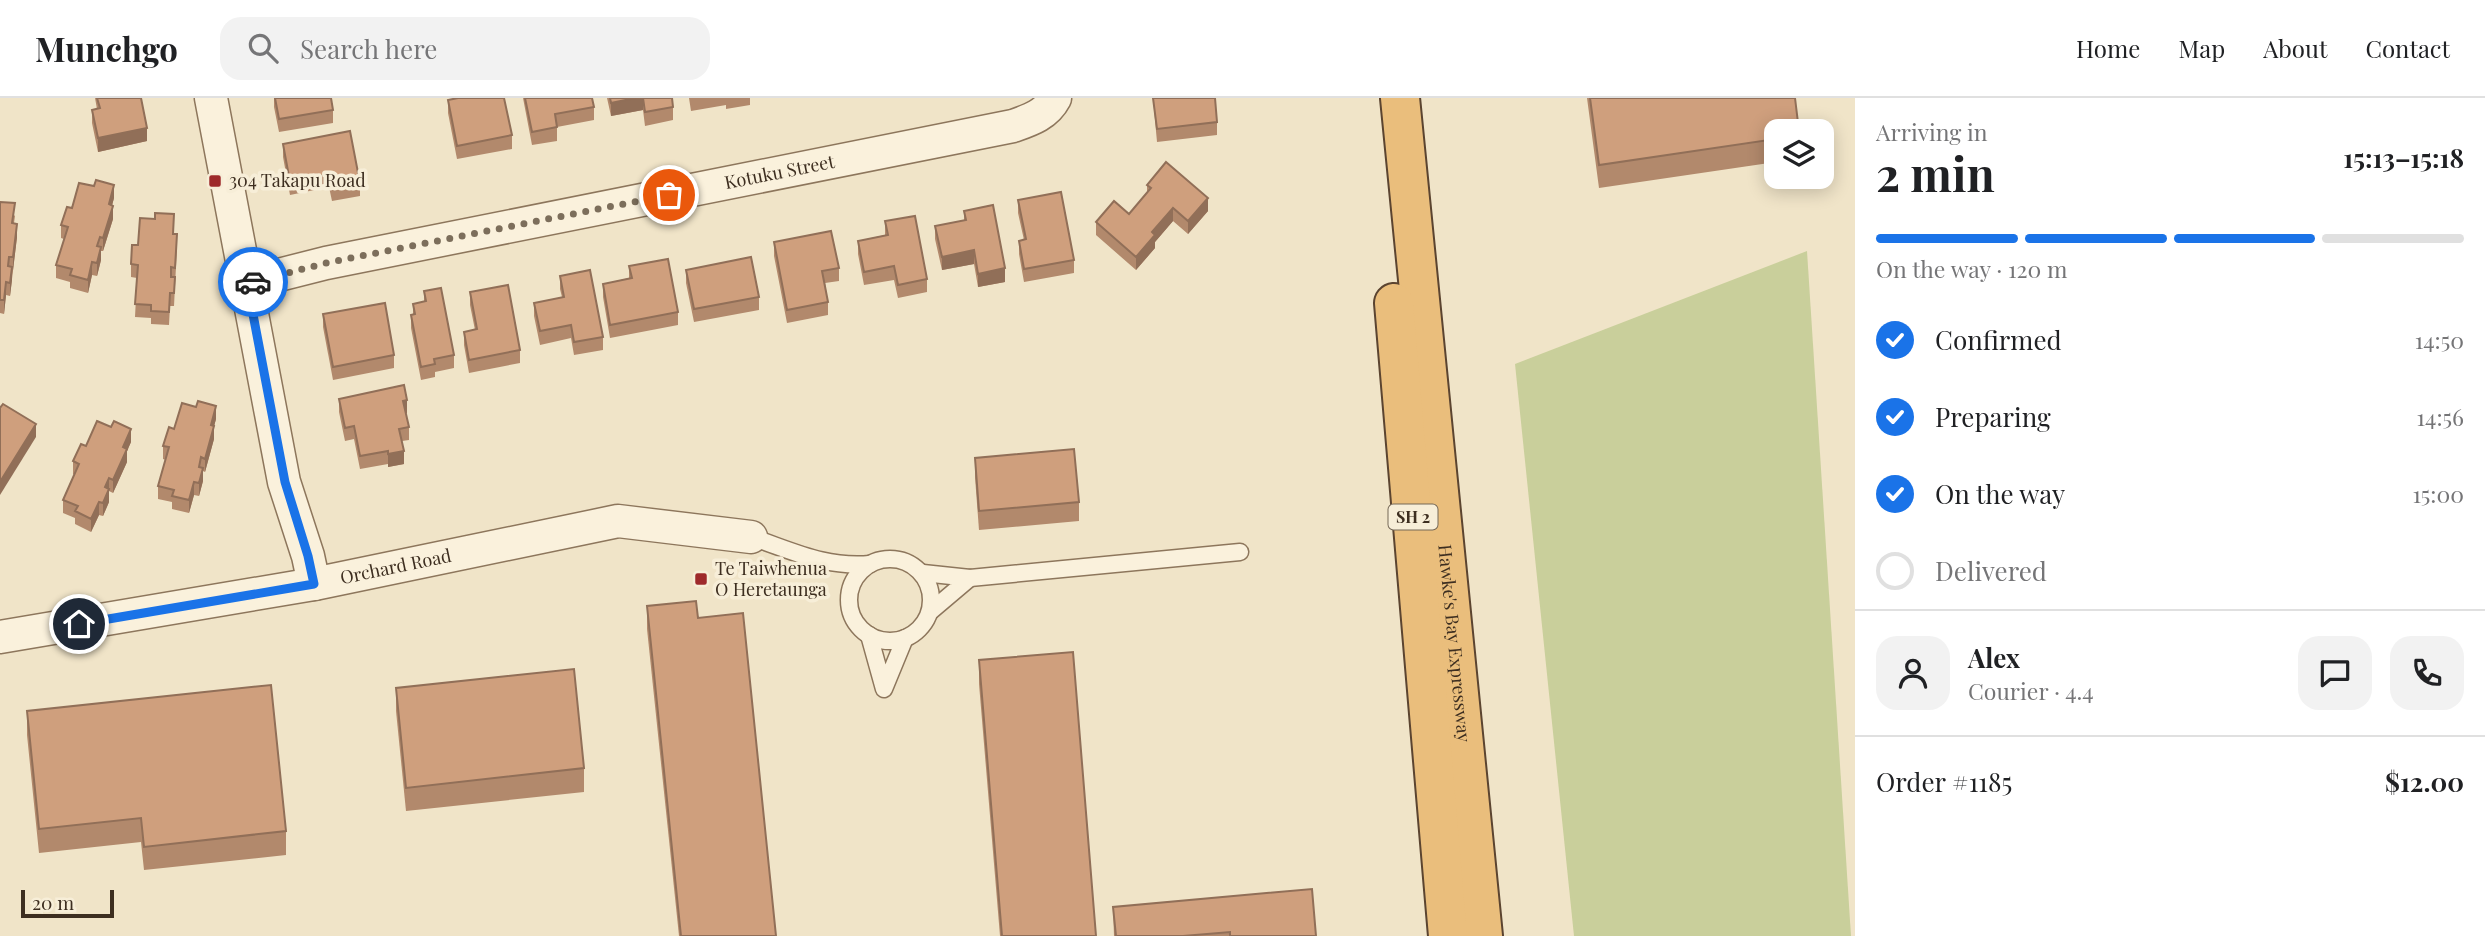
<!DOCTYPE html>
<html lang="en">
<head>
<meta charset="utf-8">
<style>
	:root { --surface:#fff; --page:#f2f2f2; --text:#202124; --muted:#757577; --line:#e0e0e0; --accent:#1a73e8 }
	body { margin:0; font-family:"Playfair Display",serif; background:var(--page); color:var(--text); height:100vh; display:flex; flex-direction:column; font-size:26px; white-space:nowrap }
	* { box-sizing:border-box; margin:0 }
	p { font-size:23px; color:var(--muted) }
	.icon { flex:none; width:38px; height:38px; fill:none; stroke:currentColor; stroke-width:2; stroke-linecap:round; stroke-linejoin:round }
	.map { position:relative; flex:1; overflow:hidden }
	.details { display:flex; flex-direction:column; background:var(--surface); width:630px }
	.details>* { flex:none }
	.tools { position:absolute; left:1764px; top:21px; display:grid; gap:14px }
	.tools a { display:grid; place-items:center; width:70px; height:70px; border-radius:14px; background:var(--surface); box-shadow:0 4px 18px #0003; font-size:35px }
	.scale { position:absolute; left:21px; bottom:18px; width:93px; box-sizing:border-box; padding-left:7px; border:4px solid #3d2e20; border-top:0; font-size:19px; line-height:24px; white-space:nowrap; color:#3d2e20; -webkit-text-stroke:5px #f7eed8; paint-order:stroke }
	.pin { position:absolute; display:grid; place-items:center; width:60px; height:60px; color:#fff; margin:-30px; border:4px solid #fff; border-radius:50%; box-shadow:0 2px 7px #0007 }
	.courier { position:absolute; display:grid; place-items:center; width:70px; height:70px; margin:-35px; border:5px solid #1a73e8; border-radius:50%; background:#fff; color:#222; box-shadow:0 2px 9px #0007 }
	.headline em { font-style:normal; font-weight:700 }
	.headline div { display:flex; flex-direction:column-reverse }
	.headline { display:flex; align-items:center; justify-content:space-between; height:119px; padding:0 21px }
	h1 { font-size:46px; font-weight:700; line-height:52px }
	.bar { display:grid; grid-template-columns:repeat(4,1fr); gap:10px 7px; align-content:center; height:84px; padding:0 21px }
	.bar i { height:9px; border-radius:5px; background:var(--line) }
	.bar .selected { background:var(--accent) }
	.bar p { grid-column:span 4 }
	.line { display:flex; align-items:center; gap:18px; padding:0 21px; border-top:2px solid var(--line) }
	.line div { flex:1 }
	.round { display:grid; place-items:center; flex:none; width:74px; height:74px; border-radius:21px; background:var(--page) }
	ol { padding:0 21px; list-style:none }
	li { display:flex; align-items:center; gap:21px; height:77px }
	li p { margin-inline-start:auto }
	li .icon { padding:7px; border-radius:50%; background:var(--accent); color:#fff; stroke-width:4 }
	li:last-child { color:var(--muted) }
	li i { width:38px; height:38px; border:4px solid var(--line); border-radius:50% }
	header { display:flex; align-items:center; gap:42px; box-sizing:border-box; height:98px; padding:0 35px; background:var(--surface); border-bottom:2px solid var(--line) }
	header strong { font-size:33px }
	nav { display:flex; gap:38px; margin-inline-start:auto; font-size:24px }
	.search { width:490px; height:63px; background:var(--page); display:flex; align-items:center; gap:18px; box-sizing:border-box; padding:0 24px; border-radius:21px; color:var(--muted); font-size:26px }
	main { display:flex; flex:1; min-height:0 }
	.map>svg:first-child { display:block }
	.green { fill:#c9cf9b }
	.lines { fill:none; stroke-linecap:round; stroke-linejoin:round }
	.service-casing { stroke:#8d765c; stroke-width:19 }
	.minor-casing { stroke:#8d765c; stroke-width:35 }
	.trunk-casing { stroke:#5b4430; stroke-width:42 }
	.service { stroke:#faf1dc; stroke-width:16 }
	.minor { stroke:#faf1dc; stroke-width:32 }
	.trunk { stroke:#eabe7c; stroke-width:38 }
	.wall { fill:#b2896c }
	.shaded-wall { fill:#916f58 }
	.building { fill:#cf9f7d; stroke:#916f58; stroke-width:2 }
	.done { stroke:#7c6e5b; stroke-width:7; stroke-dasharray:0 12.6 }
	.route { stroke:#1a73e8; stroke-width:9 }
	.poi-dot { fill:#9e2a2b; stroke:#f7eed8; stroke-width:2.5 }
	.labels { text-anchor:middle; stroke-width:7; stroke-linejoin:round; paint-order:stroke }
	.shield { fill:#f7eed8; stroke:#756857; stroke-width:2 }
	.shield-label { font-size:16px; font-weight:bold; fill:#3d2e20 }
	.street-label { font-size:18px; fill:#3d2e20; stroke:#f7eed8 }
	.poi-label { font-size:18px; fill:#3d2e20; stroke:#f7eed8; text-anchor:start }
</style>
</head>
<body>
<header>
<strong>Munchgo</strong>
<div class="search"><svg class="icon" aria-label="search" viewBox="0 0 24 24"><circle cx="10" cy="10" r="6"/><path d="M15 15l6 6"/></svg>Search here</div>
<nav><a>Home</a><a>Map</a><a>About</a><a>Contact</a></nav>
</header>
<main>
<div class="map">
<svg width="1855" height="838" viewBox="0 0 1855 838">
	<rect width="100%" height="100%" fill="#f0e4c8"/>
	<path class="green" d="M 1807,153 L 1851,838 L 1574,838 L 1515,266 Z"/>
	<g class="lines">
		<defs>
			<g id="service">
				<path d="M 751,439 C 793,453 825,470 870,466"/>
				<circle cx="890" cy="502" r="41"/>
				<path d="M 923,475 L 970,480 L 931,513"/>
				<path d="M 970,480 L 1240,454"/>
				<path d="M 869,537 L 884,591 L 905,540"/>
			</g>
			<g id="minor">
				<path d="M 211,0 L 284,384 L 308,458 L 314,486"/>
				<path id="s1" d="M 247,185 L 326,165 L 1013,28 C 1030,22 1046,17 1055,0"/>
				<path id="s2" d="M 0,539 L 314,486 L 618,423 L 751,439"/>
			</g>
			<g id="trunk">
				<path id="s3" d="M 1400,0 L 1483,838"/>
				<path d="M 1394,205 L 1448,838"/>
			</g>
		</defs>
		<use href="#service" class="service-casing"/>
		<use href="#minor" class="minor-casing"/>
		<use href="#trunk" class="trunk-casing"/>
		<use href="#service" class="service"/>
		<use href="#minor" class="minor"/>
		<use href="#trunk" class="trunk"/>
	</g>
	<g class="wall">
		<path d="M 95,0 L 141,0 L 147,43 L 98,54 L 92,25 L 92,12 L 97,11 Z"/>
		<path d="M 274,0 L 331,0 L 333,12 L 333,25 L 279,34 L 274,9 Z"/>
		<path d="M 523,0 L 592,0 L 594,9 L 594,22 L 557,29 L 557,43 L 532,47 Z"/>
		<path d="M 607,0 L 672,0 L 673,9 L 673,22 L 645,28 L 643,12 L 611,18 Z"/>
		<path d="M 689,0 L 750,0 L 750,7 L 726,11 L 726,7 L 691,13 Z"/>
		<path d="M 1153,0 L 1217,24 L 1217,37 L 1157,44 Z"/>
		<path d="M 1587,0 L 1795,0 L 1776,33 L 1776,64 L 1599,90 Z"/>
		<path d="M 448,2 L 512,37 L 512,51 L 457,61 L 448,15 Z"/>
		<path d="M 283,46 L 360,85 L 360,98 L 332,103 L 329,89 L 290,97 L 283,59 Z"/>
		<path d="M 1147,87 L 1208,113 L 1188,136 L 1173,123 L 1155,144 L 1155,150 L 1136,172 L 1096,137 L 1096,124 L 1129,116 L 1147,95 Z"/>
		<path d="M 114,100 L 112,107 L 113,121 L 103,153 L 101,153 L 101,162 L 97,178 L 92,177 L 88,195 L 70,190 L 70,184 L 56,180 L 56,167 L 64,141 L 61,140 L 61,127 L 72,110 Z"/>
		<path d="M 1018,102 L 1074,162 L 1074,175 L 1024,184 L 1019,156 L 1019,143 L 1024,142 L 1018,115 Z"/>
		<path d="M 0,104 L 15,118 L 14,125 L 17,139 L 10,198 L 6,197 L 4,216 L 0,215 Z"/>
		<path d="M 964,113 L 1005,184 L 978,189 L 974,166 L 942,172 L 935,141 L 935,128 L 964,122 Z"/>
		<path d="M 885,123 L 927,181 L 927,194 L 898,200 L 894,182 L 864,187 L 858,156 L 858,143 L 885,137 Z"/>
		<path d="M 174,136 L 177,149 L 174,208 L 170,208 L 169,227 L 151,226 L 151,220 L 135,219 L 137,180 L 131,179 L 131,166 Z"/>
		<path d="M 774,144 L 839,170 L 839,183 L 825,185 L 828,204 L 828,217 L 787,225 L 774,158 Z"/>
		<path d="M 629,168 L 678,214 L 678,227 L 610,240 L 603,199 L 603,186 L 629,180 Z"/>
		<path d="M 686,172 L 759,199 L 759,212 L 694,224 L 686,185 Z"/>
		<path d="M 560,178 L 603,239 L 603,252 L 574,257 L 571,240 L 540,247 L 534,218 L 534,205 L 562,199 L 560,191 Z"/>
		<path d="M 424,193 L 454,257 L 454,270 L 435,274 L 435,279 L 421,282 L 411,230 L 411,217 L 413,216 L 413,206 L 424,204 Z"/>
		<path d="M 470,194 L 520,252 L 520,265 L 469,275 L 464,247 L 464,234 L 475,232 L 470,207 Z"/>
		<path d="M 323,216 L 394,257 L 394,270 L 333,282 L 323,229 Z"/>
		<path d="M 339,301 L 407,315 L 406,315 L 409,329 L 409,342 L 402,343 L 404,366 L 388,369 L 388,366 L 360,371 L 354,341 L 345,343 L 339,314 Z"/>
		<path d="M 216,321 L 214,328 L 214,341 L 205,374 L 203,373 L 203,383 L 199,398 L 194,397 L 189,415 L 172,411 L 172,404 L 158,401 L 158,388 L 166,362 L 163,361 L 163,348 L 174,331 Z"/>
		<path d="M 131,344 L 127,353 L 127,364 L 113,395 L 109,393 L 109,404 L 103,418 L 99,417 L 91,434 L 75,426 L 75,420 L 63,415 L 63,402 L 74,376 L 73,376 L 73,363 L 86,348 Z"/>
		<path d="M 975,360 L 1079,404 L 1079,423 L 979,432 L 975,379 Z"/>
		<path d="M 647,508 L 776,838 L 679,838 L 647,531 Z"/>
		<path d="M 979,562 L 1096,838 L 1000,838 L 979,586 Z"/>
		<path d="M 396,590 L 584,670 L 584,694 L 406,713 L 396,613 Z"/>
		<path d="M 27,613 L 286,733 L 286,757 L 144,772 L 141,744 L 39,755 L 27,637 Z"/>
		<path d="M 1113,809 L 1316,838 L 1114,838 Z"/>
	</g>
	<g class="shaded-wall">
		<path d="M 635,0 L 643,0 L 643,12 L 611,18 L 611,5 Z"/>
		<path d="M 147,30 L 147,43 L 98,54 L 98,40 Z"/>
		<path d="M 114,87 L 114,100 L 109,119 L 109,106 Z"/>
		<path d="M 1208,100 L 1208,113 L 1188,136 L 1188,123 Z"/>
		<path d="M 113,108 L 113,121 L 103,153 L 103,140 Z"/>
		<path d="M 1173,110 L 1173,123 L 1155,144 L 1155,150 L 1136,172 L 1136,159 L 1152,134 Z"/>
		<path d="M 17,126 L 17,139 L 13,172 L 13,159 Z"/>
		<path d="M 101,149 L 101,162 L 97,178 L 97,165 Z"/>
		<path d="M 974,152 L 974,166 L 942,172 L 942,159 Z"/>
		<path d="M 92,164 L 92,177 L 88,195 L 88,182 Z"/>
		<path d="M 12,169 L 12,182 L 10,198 L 10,185 Z"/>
		<path d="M 1005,170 L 1005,184 L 978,189 L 978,176 Z"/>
		<path d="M 6,184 L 6,197 L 4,216 L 4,202 Z"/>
		<path d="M 407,302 L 407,315 L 403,316 L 403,303 Z"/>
		<path d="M 216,308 L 216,321 L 211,340 L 211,327 Z"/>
		<path d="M 36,326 L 36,339 L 0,397 L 0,384 Z"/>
		<path d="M 214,328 L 214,341 L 205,374 L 205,361 Z"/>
		<path d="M 131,331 L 131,344 L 127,353 L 127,364 L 113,395 L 113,382 L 123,349 Z"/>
		<path d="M 404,353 L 404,366 L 388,369 L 388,356 Z"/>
		<path d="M 203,370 L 203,383 L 199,398 L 199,385 Z"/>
		<path d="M 109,380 L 109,404 L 103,418 L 103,405 L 105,389 Z"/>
		<path d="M 194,384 L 194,397 L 189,415 L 189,402 Z"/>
		<path d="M 99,404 L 99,417 L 91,434 L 91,421 Z"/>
	</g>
	<g class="building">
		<path d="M 97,0 L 141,0 L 147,30 L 98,40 L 92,12 L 100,10 Z"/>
		<path d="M 275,0 L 331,0 L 333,12 L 279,21 Z"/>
		<path d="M 458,0 L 504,0 L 512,37 L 457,48 L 448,2 Z"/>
		<path d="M 525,0 L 592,0 L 594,9 L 555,16 L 557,29 L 532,34 Z"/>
		<path d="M 610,0 L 635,0 L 611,5 Z"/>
		<path d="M 643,0 L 672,0 L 673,9 L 645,14 Z"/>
		<path d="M 1153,0 L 1215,0 L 1217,24 L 1157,31 Z"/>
		<path d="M 1590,0 L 1795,0 L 1799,33 L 1776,33 L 1776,41 L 1599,67 Z"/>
		<path d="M 350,33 L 360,85 L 332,90 L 329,76 L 290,84 L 283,46 Z"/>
		<path d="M 1166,64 L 1208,100 L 1188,123 L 1173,110 L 1152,134 L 1155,137 L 1136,159 L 1096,124 L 1114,103 L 1129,116 L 1151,90 L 1147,87 Z"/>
		<path d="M 96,82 L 114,87 L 109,106 L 113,108 L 103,140 L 100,139 L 97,148 L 101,149 L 97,165 L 92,164 L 88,182 L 70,177 L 72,171 L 56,167 L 68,129 L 61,127 L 67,109 L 72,110 L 79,85 L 94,88 Z"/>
		<path d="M 1061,94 L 1074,162 L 1024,171 L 1019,143 L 1026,141 L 1018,102 Z"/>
		<path d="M 0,104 L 15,105 L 12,125 L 17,126 L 13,159 L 9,159 L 8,168 L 12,169 L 10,185 L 6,184 L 4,202 L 0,202 Z"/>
		<path d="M 993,107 L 1005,170 L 978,176 L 974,152 L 942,159 L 935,128 L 966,122 L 964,113 Z"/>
		<path d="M 155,115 L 174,116 L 173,136 L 177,136 L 175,170 L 171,169 L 171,179 L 175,179 L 174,195 L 170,195 L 169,214 L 151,213 L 151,207 L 135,206 L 138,167 L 131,166 L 132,147 L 138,147 L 140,120 L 155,121 Z"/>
		<path d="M 915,118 L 927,181 L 898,187 L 894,168 L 864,174 L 858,143 L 888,137 L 885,123 Z"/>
		<path d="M 831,133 L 839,170 L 822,173 L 828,204 L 787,212 L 774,144 Z"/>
		<path d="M 751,159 L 759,199 L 694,211 L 686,172 Z"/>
		<path d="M 668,161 L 678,214 L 610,227 L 603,186 L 632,180 L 629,168 Z"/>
		<path d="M 590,172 L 603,239 L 574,244 L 571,227 L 540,233 L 534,205 L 564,199 L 560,178 Z"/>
		<path d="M 508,187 L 520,252 L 469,262 L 464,234 L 477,231 L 470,194 Z"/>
		<path d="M 441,190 L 454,257 L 434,261 L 435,266 L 421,269 L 411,217 L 415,216 L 413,206 L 426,203 L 424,193 Z"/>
		<path d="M 385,205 L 394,257 L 333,269 L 323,216 Z"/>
		<path d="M 404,287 L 407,302 L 403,303 L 409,329 L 399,331 L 404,353 L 388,356 L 388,353 L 360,358 L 354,328 L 345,330 L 339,301 Z"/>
		<path d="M 198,303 L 216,308 L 211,327 L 214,328 L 205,361 L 201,359 L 199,369 L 203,370 L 199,385 L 194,384 L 189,402 L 172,398 L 174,392 L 158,388 L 169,349 L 163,348 L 169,329 L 174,331 L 182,305 L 196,309 Z"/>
		<path d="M 3,306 L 36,326 L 0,384 L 0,310 Z"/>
		<path d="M 97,323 L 111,329 L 114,323 L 131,331 L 123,349 L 127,351 L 113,382 L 109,380 L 105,389 L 109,391 L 103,405 L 99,404 L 91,421 L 75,413 L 78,408 L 63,402 L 79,366 L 73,363 L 81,346 L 86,348 Z"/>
		<path d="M 1074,351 L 1079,404 L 979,413 L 975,360 Z"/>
		<path d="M 696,503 L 698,520 L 743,515 L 776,838 L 681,838 L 647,508 Z"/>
		<path d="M 1073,554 L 1096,838 L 1002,838 L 979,562 Z"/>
		<path d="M 574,571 L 584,670 L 406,690 L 396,590 Z"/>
		<path d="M 271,587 L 286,733 L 144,749 L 141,720 L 39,731 L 27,613 Z"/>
		<path d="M 1312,791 L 1316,838 L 1230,838 L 1230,834 L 1183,838 L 1116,838 L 1113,809 Z"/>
	</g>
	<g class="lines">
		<path class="done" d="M 253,184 L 326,165 L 669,97"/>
		<path class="route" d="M 79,526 L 314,486 L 308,458 L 285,384 L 247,185 L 253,184"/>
	</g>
	<g class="poi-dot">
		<rect x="208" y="76" width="14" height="14" rx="3.5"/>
		<rect x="694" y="474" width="14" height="14" rx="3.5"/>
	</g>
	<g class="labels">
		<rect class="shield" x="1388.5" y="406.5" width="49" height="25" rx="5"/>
		<g class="shield-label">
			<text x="1413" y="425">SH 2</text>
		</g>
		<g class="street-label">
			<text dy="6" stroke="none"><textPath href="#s1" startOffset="544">Kotuku Street</textPath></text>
			<text dy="6" stroke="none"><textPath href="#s2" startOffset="402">Orchard Road</textPath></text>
			<text dy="6" stroke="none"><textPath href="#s3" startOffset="548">Hawke's Bay Expressway</textPath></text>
		</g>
		<g class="poi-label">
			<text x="229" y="89">304 Takapu Road</text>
			<text x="715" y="477">Te Taiwhenua<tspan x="715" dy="21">O Heretaunga</tspan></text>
		</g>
	</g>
</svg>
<div class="tools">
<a><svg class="icon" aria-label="layers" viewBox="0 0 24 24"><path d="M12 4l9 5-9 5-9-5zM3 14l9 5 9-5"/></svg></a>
</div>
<div class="scale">20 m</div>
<div class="pin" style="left:669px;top:97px;background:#ea580c"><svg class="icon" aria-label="bag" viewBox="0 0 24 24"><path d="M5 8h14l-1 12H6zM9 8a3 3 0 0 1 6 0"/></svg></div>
<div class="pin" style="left:79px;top:526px;background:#1f2937"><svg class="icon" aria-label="home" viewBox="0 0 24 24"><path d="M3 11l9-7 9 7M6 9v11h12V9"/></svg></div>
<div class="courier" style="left:253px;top:184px"><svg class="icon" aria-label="car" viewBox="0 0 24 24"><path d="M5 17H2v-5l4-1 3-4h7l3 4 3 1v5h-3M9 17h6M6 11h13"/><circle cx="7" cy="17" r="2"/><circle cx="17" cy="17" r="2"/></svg></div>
</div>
<section class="details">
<div class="headline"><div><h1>2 min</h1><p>Arriving in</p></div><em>15:13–15:18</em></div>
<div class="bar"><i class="selected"></i><i class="selected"></i><i class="selected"></i><i></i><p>On the way · 120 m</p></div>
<ol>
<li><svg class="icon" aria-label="check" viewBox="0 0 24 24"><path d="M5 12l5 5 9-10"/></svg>Confirmed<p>14:50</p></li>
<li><svg class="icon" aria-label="check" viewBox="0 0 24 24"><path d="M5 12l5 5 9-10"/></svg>Preparing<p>14:56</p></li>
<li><svg class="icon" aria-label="check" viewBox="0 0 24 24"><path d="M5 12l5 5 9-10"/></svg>On the way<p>15:00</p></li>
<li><i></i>Delivered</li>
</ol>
<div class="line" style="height:126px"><a class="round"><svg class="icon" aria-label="person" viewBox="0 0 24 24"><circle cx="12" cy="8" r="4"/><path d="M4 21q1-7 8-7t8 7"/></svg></a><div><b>Alex</b><p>Courier · 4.4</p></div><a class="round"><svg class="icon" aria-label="chat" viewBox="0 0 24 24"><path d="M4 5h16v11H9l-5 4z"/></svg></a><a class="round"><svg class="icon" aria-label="phone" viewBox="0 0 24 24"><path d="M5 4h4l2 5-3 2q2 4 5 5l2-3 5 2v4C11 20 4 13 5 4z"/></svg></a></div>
<div class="line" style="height:91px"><div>Order #1185</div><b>$12.00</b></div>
</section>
</main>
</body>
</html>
